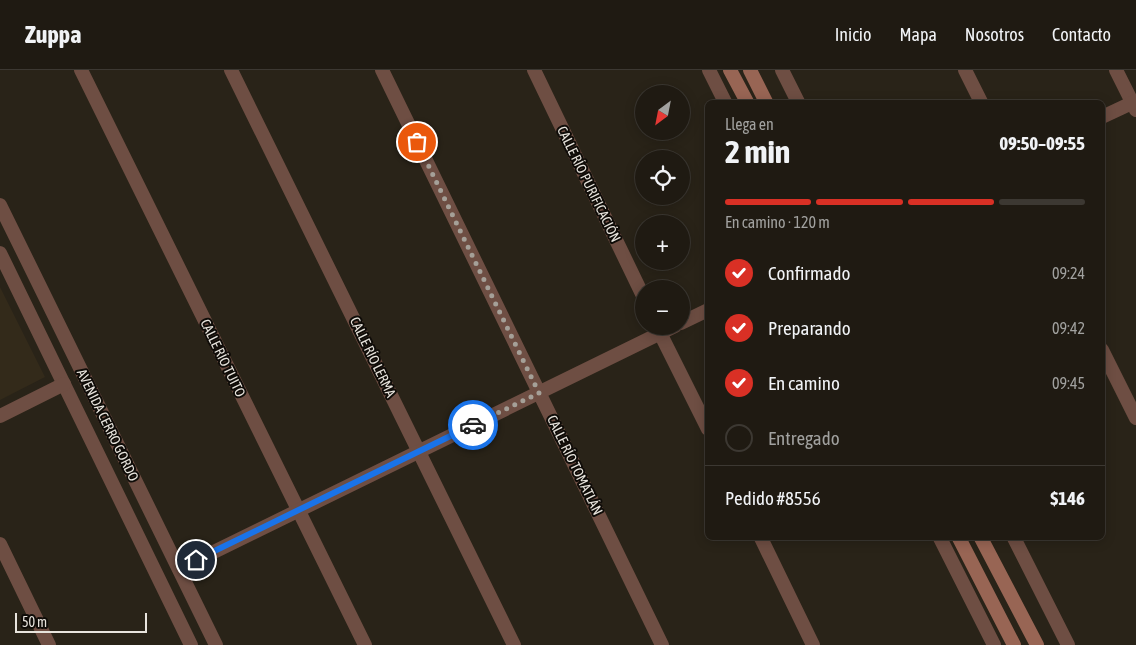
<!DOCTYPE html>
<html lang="es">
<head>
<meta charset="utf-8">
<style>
	:root { --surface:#1f1a12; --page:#27231b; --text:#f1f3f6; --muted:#a1a19f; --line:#3c3832; --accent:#d93025 }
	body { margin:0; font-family:"Asap Condensed",sans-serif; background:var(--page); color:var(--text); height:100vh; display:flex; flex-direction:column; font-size:19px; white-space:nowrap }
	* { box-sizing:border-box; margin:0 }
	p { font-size:16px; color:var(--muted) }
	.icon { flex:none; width:28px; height:28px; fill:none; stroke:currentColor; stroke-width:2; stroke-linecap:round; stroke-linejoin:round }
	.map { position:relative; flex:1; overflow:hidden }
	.details { position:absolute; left:705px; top:30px; width:400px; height:440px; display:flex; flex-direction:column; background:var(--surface); border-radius:8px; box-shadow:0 2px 12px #0003,0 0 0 1px var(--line) }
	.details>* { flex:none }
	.needle { width:32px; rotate:212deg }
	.controls { position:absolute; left:635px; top:15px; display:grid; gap:10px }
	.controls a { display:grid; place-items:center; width:55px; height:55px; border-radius:50%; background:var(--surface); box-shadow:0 2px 12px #0003,0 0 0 1px var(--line); font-size:25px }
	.scale { position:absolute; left:15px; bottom:12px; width:132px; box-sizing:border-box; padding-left:5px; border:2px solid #e8e4dd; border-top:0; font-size:14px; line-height:18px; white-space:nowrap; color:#e8e4dd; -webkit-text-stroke:4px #0f0c08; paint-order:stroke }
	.pin { position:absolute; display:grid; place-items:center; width:42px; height:42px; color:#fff; margin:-21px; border:2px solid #fff; border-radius:50%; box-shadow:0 1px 5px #0007 }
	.courier { position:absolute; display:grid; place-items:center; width:50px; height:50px; margin:-25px; border:4px solid #1a73e8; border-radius:50%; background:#fff; color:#222; box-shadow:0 1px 6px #0007 }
	.head em { font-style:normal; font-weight:700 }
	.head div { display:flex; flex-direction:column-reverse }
	.head { display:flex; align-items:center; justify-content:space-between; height:85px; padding:0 20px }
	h1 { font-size:32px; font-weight:700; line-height:38px }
	.bar { display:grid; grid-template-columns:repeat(4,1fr); gap:8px 5px; align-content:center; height:60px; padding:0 20px }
	.bar i { height:6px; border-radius:4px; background:var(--line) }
	.bar .current { background:var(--accent) }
	.bar p { grid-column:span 4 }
	.line { display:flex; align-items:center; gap:12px; padding:0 20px; border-top:1px solid var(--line) }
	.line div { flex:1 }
	ol { padding:0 20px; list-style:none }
	li { display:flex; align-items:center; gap:15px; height:55px }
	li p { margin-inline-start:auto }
	li .icon { padding:5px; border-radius:50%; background:var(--accent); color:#fff; stroke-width:4 }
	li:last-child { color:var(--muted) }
	li i { width:28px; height:28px; border:2px solid var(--line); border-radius:50% }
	header { display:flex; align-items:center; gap:30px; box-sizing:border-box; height:70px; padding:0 25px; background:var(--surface); border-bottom:1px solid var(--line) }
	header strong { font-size:24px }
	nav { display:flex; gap:28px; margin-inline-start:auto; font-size:18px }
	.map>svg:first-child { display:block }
	.built { fill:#332a1a }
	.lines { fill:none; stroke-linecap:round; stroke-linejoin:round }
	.minor { stroke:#6e4e43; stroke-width:14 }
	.secondary { stroke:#986554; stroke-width:14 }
	.done { stroke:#a5a098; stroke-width:5; stroke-dasharray:0 9 }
	.route { stroke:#1a73e8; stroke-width:6 }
	.labels { text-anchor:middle; stroke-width:4; stroke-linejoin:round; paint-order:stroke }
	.street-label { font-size:14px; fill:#e8e4dd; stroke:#0f0c08 }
</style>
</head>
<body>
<header>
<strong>Zuppa</strong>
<nav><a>Inicio</a><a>Mapa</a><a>Nosotros</a><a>Contacto</a></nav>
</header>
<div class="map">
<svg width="1136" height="575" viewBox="0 0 1136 575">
	<rect width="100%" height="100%" fill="#292318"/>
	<path class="built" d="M 0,217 L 45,307 L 0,330 Z"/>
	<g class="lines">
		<g class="minor">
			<path d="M 81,0 L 365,575"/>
			<path d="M 231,0 L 514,575"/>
			<path d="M 382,0 L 662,575"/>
			<path d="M 534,0 L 644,228"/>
			<path d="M 709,0 L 725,32"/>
			<path d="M 782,0 L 798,32"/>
			<path d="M 965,0 L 981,32"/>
			<path d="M 1116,0 L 1136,40"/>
			<path d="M 1102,47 L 1136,31"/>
			<path d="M 0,135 L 216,575"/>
			<path d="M 0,183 L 191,575"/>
			<path d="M 681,253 L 708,240"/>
			<path d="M 657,257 L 708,359"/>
			<path d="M 1102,280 L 1136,348"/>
			<path d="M 0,346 L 64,314"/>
			<path d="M 761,468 L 813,575"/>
			<path d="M 940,468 L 994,575"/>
			<path d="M 1014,468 L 1068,575"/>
			<path d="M 0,474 L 49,575"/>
			<path d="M 179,499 L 675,256"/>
		</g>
		<g class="secondary">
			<path d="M 730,0 L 747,32"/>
			<path d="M 750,0 L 766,32"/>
			<path d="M 959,468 L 1014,575"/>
			<path d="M 981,468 L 1037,575"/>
		</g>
	</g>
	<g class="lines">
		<path class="done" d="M 417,72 L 539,323 L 473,355"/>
		<path class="route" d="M 196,490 L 473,355"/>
	</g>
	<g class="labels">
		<g class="street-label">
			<text transform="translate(589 114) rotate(64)" y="5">CALLE RÍO PURIFICACIÓN</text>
			<text transform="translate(373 287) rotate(64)" y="5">CALLE RÍO LERMA</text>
			<text transform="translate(223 288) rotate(64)" y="5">CALLE RÍO TUITO</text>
			<text transform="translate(108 355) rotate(64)" y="5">AVENIDA CERRO GORDO</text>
			<text transform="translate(575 395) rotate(64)" y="5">CALLE RÍO TOMATLÁN</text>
		</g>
	</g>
</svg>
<div class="controls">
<a><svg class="needle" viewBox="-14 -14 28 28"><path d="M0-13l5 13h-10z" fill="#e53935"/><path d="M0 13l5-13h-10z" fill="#a1a19f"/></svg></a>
<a><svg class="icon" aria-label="locate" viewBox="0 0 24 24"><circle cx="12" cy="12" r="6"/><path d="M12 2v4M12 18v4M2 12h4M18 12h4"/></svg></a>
<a>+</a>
<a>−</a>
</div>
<div class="scale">50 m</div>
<div class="pin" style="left:417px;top:72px;background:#ea580c"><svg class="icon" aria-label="bag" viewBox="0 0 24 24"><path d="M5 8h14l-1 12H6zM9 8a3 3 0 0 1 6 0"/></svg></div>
<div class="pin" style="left:196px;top:490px;background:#1f2937"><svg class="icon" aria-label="home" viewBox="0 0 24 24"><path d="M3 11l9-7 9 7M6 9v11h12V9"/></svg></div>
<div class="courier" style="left:473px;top:355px"><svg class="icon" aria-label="car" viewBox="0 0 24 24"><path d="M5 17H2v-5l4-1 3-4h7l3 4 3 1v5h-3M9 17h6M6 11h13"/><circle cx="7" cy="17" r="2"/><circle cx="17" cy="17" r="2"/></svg></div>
<section class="details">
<div class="head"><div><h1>2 min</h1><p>Llega en</p></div><em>09:50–09:55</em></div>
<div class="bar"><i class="current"></i><i class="current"></i><i class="current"></i><i></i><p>En camino · 120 m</p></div>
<ol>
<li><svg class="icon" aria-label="check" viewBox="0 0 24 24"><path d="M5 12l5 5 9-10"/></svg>Confirmado<p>09:24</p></li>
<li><svg class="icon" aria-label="check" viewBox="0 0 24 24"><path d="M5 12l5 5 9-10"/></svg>Preparando<p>09:42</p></li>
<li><svg class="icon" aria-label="check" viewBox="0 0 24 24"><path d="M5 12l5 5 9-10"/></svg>En camino<p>09:45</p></li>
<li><i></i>Entregado</li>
</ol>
<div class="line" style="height:65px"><div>Pedido #8556</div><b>$146</b></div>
</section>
</div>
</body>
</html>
